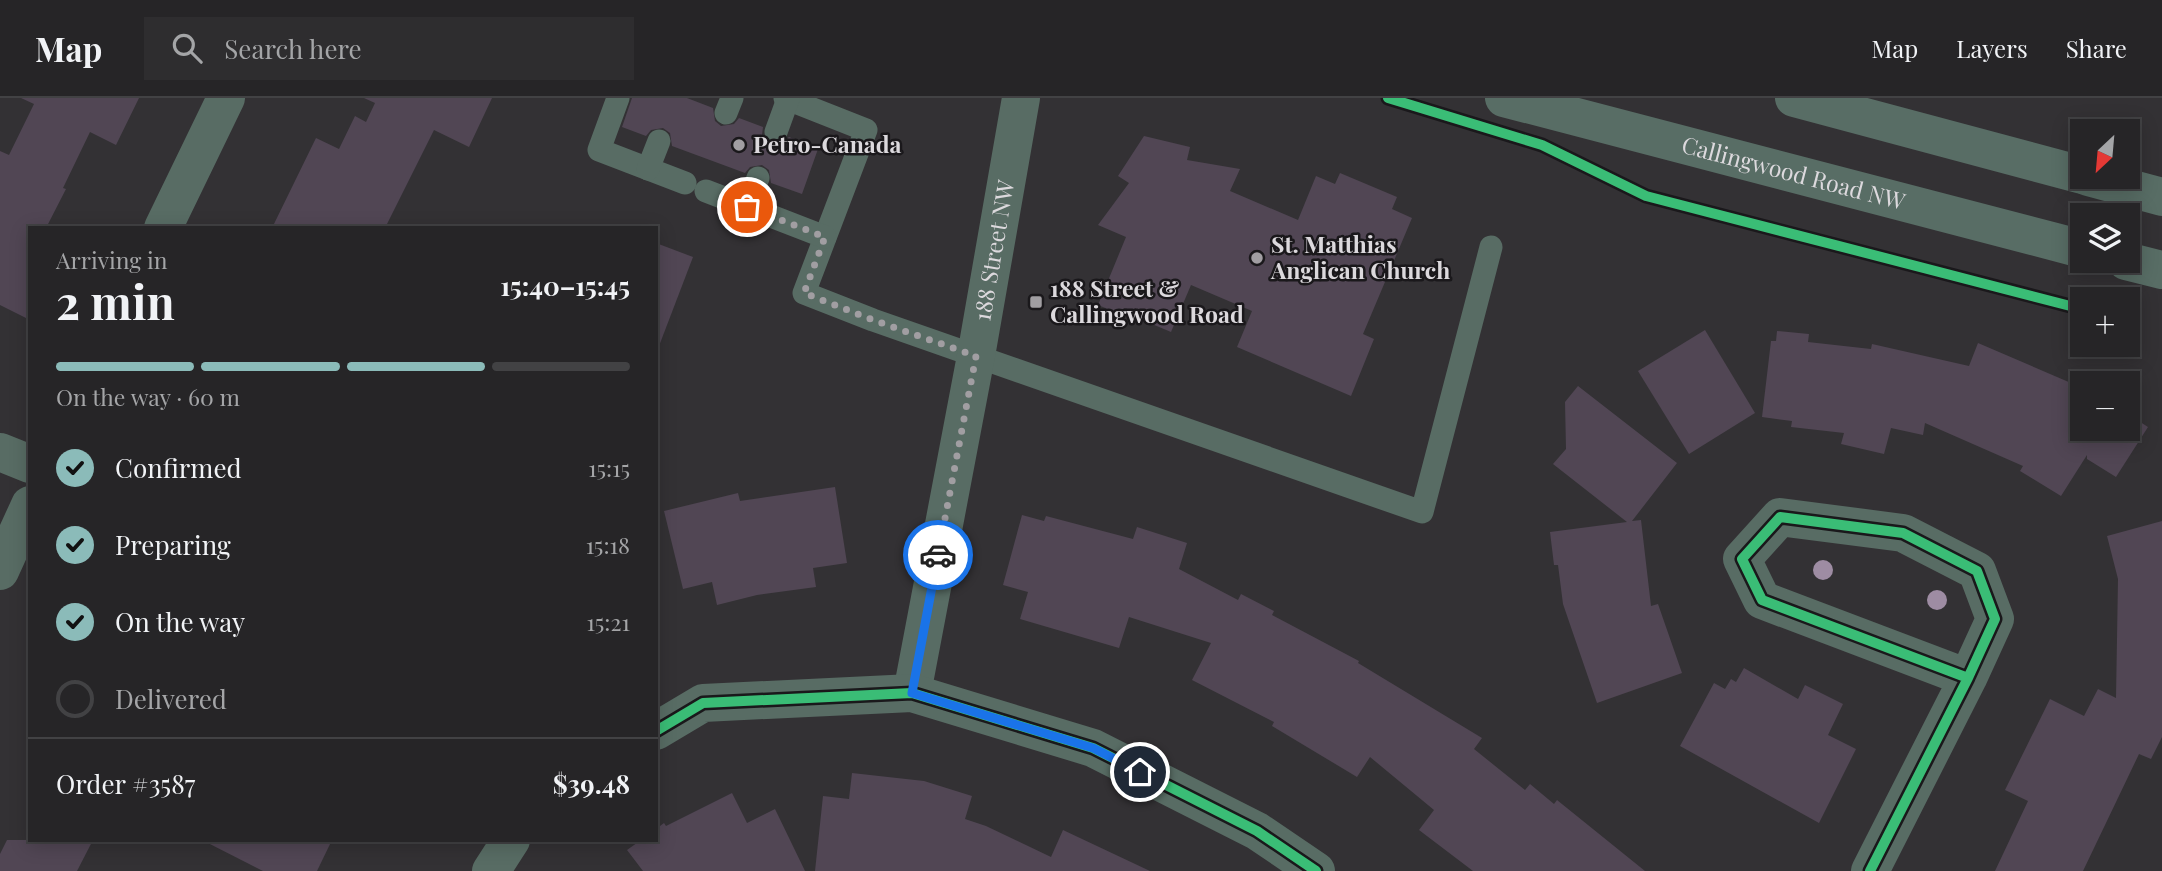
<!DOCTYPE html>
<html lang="en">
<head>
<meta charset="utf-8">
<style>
	:root { --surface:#262527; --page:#2e2d2f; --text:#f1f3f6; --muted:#a4a5a7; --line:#424244; --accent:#8bbbb9 }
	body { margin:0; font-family:"Playfair Display",serif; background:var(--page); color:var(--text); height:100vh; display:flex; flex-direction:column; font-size:26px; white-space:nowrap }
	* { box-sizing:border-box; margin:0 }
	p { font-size:23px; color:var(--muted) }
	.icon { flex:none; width:38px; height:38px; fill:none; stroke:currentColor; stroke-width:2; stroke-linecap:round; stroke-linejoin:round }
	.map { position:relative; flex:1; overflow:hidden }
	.panel { position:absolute; left:28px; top:128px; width:630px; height:616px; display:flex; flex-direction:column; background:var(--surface); border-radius:0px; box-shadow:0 4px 18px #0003,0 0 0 2px var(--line) }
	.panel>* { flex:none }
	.needle { width:46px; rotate:206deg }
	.controls { position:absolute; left:2070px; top:21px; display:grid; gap:14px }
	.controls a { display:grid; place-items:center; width:70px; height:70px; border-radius:0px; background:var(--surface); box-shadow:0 4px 18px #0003,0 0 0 2px var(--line); font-size:35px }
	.pin { position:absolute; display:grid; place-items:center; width:60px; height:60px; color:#fff; margin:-30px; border:4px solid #fff; border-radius:50%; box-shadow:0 2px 7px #0007 }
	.courier { position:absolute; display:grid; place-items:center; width:70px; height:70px; margin:-35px; border:5px solid #1a73e8; border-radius:50%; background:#fff; color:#222; box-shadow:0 2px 9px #0007 }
	.summary em { font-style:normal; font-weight:700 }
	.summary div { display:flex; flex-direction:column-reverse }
	.summary { display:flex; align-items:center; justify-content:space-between; height:119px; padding:0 28px }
	h1 { font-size:46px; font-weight:700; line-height:52px }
	.bar { display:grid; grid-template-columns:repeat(4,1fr); gap:10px 7px; align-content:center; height:84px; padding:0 28px }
	.bar i { height:9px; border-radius:5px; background:var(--line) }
	.bar .selected { background:var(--accent) }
	.bar p { grid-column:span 4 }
	.line { display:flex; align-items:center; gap:18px; padding:0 28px; border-top:2px solid var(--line) }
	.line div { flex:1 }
	ol { padding:0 28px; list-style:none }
	li { display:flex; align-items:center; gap:21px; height:77px }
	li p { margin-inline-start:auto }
	li .icon { padding:7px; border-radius:50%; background:var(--accent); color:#111; stroke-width:4 }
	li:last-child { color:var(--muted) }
	li i { width:38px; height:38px; border:4px solid var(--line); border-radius:50% }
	header { display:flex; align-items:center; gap:42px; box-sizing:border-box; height:98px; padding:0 35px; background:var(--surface); border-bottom:2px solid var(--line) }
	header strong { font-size:33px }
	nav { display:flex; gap:38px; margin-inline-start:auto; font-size:24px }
	.search { width:490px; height:63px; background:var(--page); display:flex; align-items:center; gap:18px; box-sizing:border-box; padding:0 24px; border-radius:0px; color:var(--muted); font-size:26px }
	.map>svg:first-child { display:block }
	.building { fill:#514654 }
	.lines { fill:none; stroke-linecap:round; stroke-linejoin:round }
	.service { stroke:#586c64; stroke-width:23 }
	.minor { stroke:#586c64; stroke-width:38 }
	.tertiary { stroke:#586c64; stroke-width:38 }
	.secondary { stroke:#586d65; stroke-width:38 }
	.cycleway-casing { stroke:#1a181b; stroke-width:15 }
	.cycleway { stroke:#3abd76; stroke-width:10 }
	.tree { fill:#9e8ca3 }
	.done { stroke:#a19ea2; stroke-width:7; stroke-dasharray:0 12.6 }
	.route { stroke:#1a73e8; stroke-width:9 }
	.poi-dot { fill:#a19ea2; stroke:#1a181b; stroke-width:2.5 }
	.labels { text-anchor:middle; stroke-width:5; stroke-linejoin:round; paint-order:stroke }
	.poi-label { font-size:23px; font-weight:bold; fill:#dcd9dd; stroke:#1a181b; text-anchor:start }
	.street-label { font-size:23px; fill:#dcd9dd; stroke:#1a181b }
</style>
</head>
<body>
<header>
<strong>Map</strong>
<div class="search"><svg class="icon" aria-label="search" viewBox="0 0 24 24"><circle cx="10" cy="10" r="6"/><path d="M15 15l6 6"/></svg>Search here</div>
<nav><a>Map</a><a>Layers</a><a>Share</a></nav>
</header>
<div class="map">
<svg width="2162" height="773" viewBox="0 0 2162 773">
	<rect width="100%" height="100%" fill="#333134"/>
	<g class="building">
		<path d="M 21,0 L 139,0 L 116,47 L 90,34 L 63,90 L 66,91 L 46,130 L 30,130 L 30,222 L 0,207 L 0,53 L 9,57 L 34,6 Z"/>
		<path d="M 364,0 L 492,0 L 469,49 L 434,32 L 385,130 L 272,130 L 316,40 L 339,51 L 355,18 L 366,24 L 375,5 Z"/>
		<path d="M 632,0 L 687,0 L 713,10 L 715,23 L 721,28 L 734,26 L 739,20 L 763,29 L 762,37 L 771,47 L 779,48 L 789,39 L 818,51 L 802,96 L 771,85 L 769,72 L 762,67 L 750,69 L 745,75 L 672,48 L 670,35 L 663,30 L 651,32 L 646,38 L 622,29 Z"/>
		<path d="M 1144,38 L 1190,49 L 1187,62 L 1240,71 L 1230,93 L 1298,122 L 1316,78 L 1335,86 L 1340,75 L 1397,99 L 1392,111 L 1412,120 L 1363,236 L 1374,241 L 1351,298 L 1237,249 L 1252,213 L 1191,187 L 1171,234 L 1133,218 L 1132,221 L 1098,207 L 1126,139 L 1098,127 L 1129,85 L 1118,78 Z"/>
		<path d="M 656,145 L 693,159 L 659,248 L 656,248 Z"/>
		<path d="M 1705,232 L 1755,315 L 1689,356 L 1638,273 Z"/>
		<path d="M 1777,233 L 1809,236 L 1808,244 L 1871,251 L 1872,246 L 1969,268 L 1978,245 L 2071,285 L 2073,281 L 2082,287 L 2082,331 L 2128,331 L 2128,316 L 2148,329 L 2116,379 L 2087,361 L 2087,357 L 2061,398 L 2020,373 L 2023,368 L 1925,325 L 1923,337 L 1891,330 L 1884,356 L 1841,346 L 1844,335 L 1791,329 L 1792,323 L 1762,319 L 1771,243 L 1776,243 Z"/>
		<path d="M 1578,288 L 1677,365 L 1632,423 L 1641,422 L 1651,508 L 1658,506 L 1682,575 L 1597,605 L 1563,506 L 1558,467 L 1554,467 L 1550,434 L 1627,424 L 1553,366 L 1566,351 L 1565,304 Z"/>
		<path d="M 835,389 L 847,465 L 813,470 L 816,489 L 757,497 L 717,507 L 712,484 L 683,491 L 664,413 L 738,395 L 740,403 Z"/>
		<path d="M 1022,417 L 1044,423 L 1046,418 L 1133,441 L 1137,429 L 1187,445 L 1179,471 L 1238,502 L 1241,496 L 1274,513 L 1272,517 L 1359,563 L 1358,565 L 1482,640 L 1474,651 L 1525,692 L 1530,686 L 1554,706 L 1557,702 L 1645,773 L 1473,773 L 1419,732 L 1434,712 L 1370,659 L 1357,679 L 1272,628 L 1274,624 L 1192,582 L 1211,545 L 1129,519 L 1119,550 L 1020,521 L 1028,494 L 1003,487 Z"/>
		<path d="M 2162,423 L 2162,639 L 2151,661 L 2139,656 L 2083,773 L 1995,773 L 2028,703 L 2005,692 L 2050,601 L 2084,618 L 2098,591 L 2116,600 L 2118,481 L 2107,438 Z"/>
		<path d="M 1744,570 L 1798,601 L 1805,587 L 1843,606 L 1828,637 L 1856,651 L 1819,725 L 1680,648 L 1714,585 L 1725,591 L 1731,581 L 1736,584 Z"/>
		<path d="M 852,675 L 924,683 L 972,698 L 965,721 L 986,728 L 1051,759 L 1063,732 L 1150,773 L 815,773 L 823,698 L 849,701 Z"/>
		<path d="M 732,695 L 747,725 L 775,711 L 805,773 L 643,773 L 627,752 L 641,742 L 656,742 L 656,731 L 664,725 L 666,728 Z"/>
		<path d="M 7,742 L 93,742 L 77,773 L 0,773 L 0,756 Z"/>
		<path d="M 202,742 L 332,742 L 317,773 L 263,773 Z"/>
	</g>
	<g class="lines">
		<g class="service">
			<path d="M 618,0 L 599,52 L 685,85"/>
			<path d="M 785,0 L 866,32 L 804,195 L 873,222 L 1422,414 L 1491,149"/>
			<path d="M 726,15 L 732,0"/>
			<path d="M 776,34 L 788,1"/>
			<path d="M 648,71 L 659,43"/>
			<path d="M 706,93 L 825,139"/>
			<path d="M 747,109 L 758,80"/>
		</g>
		<g class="minor">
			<path d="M 163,130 L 226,0"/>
			<path d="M 0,473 L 30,407"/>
			<path d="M 1870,773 L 1968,580 L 1995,521 L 1977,473 L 1903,435 L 1780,419 L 1742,461 L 1762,502 L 1968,580"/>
		</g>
		<g class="tertiary">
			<path d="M 0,354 L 30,366"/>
			<path id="s1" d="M 912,595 L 976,258 L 1021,0"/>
			<path d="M 656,633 L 703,605 L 912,595 L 1093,650 L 1257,733 L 1316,773"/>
			<path d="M 491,773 L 511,742"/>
		</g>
		<g class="secondary">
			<path id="s2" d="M 1504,0 L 2082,151"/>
			<path d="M 1794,0 L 2082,77"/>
			<path d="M 2088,79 L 2162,99"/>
			<path d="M 2126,163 L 2162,172"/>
		</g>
		<defs>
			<g id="cycleway">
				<path d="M 1388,0 L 1542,47 L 1646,98 L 2082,211"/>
				<path d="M 656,633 L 703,605 L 912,595 L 1093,650 L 1257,733 L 1316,773"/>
				<path d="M 1870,773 L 1968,580 L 1995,521 L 1977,473 L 1903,435 L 1780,419 L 1742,461 L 1762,502 L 1968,580"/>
			</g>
		</defs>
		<use href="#cycleway" class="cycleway-casing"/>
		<use href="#cycleway" class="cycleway"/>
	</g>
	<g class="tree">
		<circle cx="1823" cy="472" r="10"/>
		<circle cx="1937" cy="502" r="10"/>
	</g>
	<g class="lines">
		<path class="done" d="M 747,109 L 825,139 L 804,195 L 873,222 L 976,258 L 938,457"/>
		<path class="route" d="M 938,457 L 912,595 L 1093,650 L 1140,674"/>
	</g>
	<g class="poi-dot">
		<circle cx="739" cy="47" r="7"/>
		<circle cx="1257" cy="160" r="7"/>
		<rect x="1029" y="197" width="14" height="14" rx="3.5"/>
	</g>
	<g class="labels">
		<g class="poi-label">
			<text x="753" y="55">Petro-Canada</text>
			<text x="1271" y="155">St. Matthias<tspan x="1271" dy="26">Anglican Church</tspan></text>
			<text x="1050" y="199">188 Street &amp;<tspan x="1050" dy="26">Callingwood Road</tspan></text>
		</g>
		<g class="street-label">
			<text dy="8" stroke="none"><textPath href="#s2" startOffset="299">Callingwood Road NW</textPath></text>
			<text dy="8" stroke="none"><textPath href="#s1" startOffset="450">188 Street NW</textPath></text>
		</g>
	</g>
</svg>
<div class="controls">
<a><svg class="needle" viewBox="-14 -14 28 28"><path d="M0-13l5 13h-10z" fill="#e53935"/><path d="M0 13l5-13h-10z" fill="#a4a5a7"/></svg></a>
<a><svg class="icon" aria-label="layers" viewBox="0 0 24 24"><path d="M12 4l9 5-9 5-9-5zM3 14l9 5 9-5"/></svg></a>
<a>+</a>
<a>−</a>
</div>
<div class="pin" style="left:747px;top:109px;background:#ea580c"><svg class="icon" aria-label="bag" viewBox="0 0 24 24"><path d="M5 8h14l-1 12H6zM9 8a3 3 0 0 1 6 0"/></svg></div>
<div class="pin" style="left:1140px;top:674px;background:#1f2937"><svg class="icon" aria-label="home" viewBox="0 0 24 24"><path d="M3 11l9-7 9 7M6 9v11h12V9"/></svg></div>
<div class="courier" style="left:938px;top:457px"><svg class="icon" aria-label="car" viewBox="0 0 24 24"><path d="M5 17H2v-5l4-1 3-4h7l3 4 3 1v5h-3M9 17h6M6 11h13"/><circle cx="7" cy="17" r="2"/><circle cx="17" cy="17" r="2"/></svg></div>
<section class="panel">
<div class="summary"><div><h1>2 min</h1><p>Arriving in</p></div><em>15:40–15:45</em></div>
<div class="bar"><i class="selected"></i><i class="selected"></i><i class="selected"></i><i></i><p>On the way · 60 m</p></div>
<ol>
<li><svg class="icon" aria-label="check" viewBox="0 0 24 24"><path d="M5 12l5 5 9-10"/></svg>Confirmed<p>15:15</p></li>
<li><svg class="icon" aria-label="check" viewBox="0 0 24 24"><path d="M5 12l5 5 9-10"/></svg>Preparing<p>15:18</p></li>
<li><svg class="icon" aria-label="check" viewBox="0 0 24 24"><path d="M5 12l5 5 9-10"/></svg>On the way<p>15:21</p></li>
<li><i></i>Delivered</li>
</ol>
<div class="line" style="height:91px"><div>Order #3587</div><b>$39.48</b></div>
</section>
</div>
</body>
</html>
